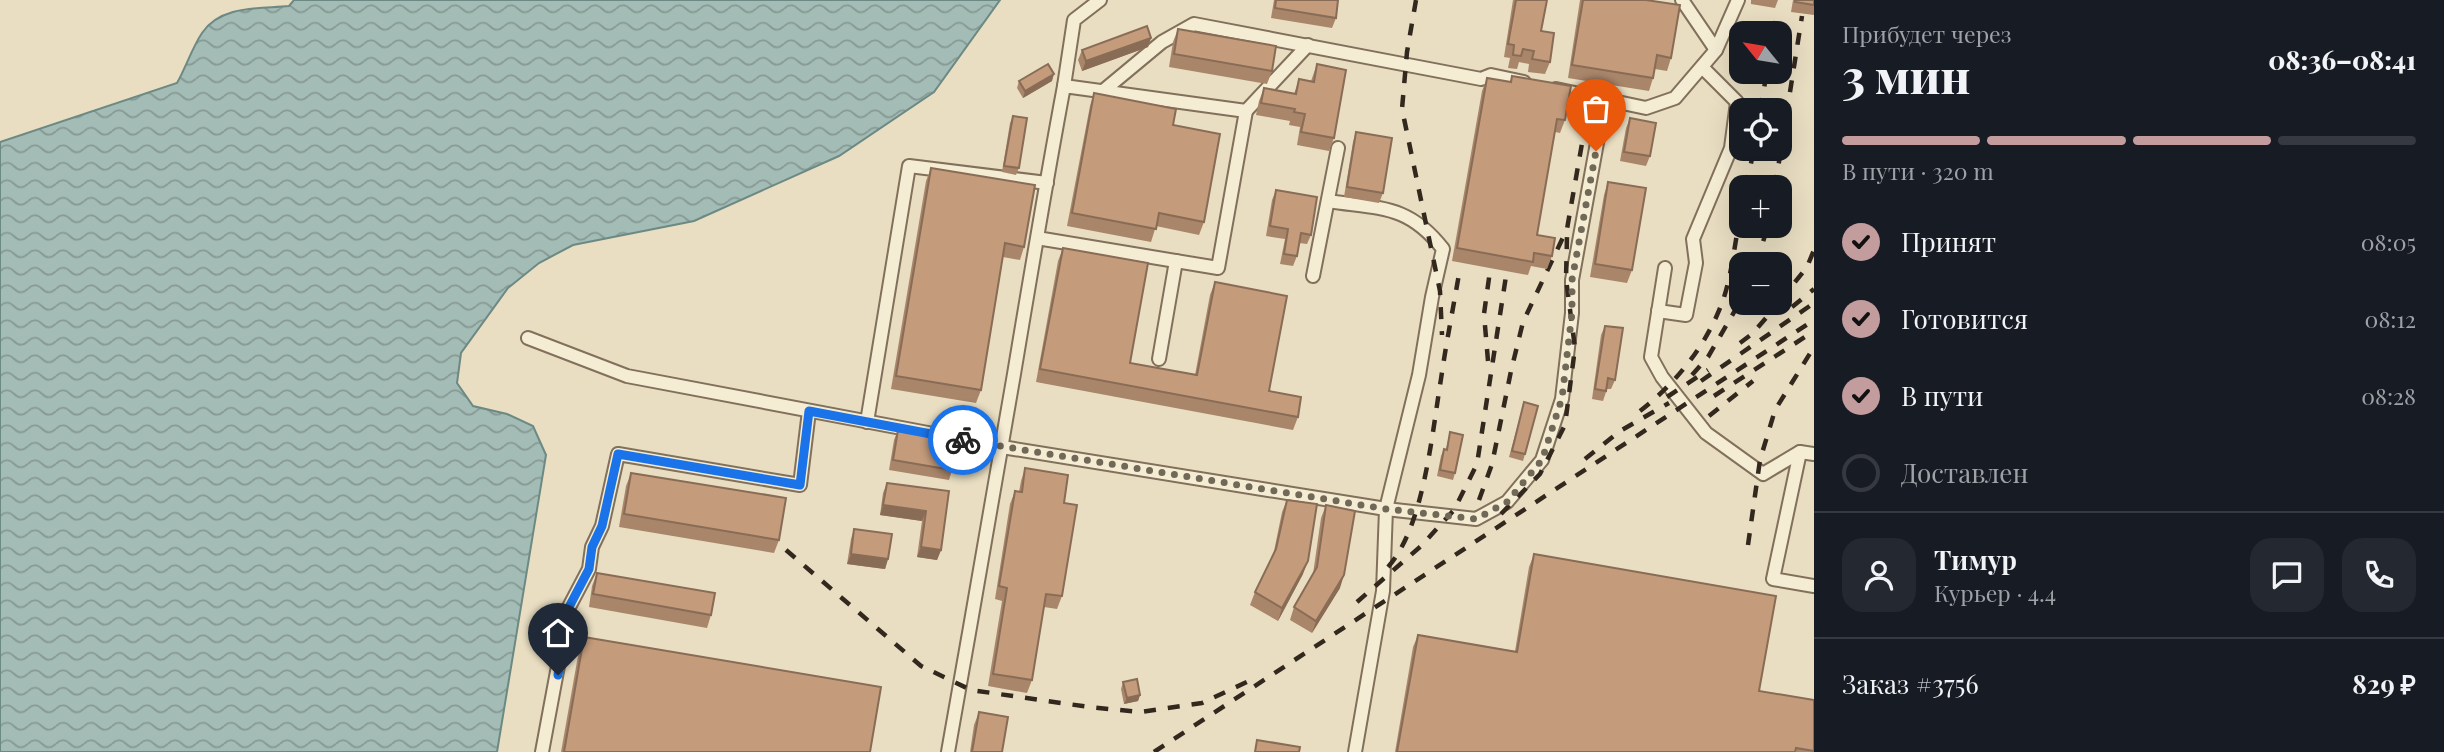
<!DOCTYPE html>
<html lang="ru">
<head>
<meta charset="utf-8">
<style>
	:root { --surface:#171b24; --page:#242831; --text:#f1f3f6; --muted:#9ea1a6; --line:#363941; --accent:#c39c9d }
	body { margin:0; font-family:"Playfair Display",serif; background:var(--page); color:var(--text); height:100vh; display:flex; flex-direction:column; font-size:26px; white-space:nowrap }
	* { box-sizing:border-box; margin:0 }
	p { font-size:23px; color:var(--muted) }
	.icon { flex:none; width:38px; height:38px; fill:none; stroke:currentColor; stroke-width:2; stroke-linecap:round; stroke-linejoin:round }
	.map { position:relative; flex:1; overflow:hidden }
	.panel { display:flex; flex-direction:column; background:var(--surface); width:630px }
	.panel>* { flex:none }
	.needle { width:46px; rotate:300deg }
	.buttons { position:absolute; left:1729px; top:21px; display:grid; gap:14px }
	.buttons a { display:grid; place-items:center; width:63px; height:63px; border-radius:14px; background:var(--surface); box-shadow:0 7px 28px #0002; font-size:35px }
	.pin { position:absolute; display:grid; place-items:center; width:60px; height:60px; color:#fff; margin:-72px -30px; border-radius:50% 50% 50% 0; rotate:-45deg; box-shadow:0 0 7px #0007 }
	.pin .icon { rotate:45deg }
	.courier { position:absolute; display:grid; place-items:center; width:70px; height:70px; margin:-35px; border:5px solid #1a73e8; border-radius:50%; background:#fff; color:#222; box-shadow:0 2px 9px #0007 }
	.headline em { font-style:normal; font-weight:800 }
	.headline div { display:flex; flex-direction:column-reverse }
	.headline { display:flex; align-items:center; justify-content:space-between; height:119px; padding:0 28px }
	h1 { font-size:46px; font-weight:800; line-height:52px }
	.bar { display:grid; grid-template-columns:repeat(4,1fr); gap:10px 7px; align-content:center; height:84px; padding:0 28px }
	.bar i { height:9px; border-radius:5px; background:var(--line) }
	.bar .selected { background:var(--accent) }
	.bar p { grid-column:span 4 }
	.line { display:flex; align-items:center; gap:18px; padding:0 28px; border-top:2px solid var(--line) }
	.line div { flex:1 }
	.round { display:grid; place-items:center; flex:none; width:74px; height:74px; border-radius:21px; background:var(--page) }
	ol { padding:0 28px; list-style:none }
	li { display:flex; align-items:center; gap:21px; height:77px }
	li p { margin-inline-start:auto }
	li .icon { padding:7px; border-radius:50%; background:var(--accent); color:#111; stroke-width:4 }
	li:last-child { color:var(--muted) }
	li i { width:38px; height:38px; border:4px solid var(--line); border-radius:50% }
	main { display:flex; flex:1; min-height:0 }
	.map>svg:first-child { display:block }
	.water { fill:url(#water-waves); stroke:#6c8983; stroke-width:2 }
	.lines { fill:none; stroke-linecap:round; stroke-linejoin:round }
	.minor-casing { stroke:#81705b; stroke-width:16 }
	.minor { stroke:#f5ecd4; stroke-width:12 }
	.rail { stroke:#32281e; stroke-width:4.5; stroke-dasharray:12 12; stroke-linecap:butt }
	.wall { fill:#a9856a }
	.shaded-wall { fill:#896c56 }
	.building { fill:#c49b7b; stroke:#896c56; stroke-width:2 }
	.done { stroke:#726857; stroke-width:7; stroke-dasharray:0 12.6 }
	.route { stroke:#1a73e8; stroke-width:9 }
</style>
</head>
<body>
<main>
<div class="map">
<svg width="1814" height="752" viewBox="0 0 1814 752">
	<defs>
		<pattern id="water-waves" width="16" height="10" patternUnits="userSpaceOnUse" patternTransform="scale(1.75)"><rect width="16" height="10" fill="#a4bcb6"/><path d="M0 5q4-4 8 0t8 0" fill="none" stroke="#869993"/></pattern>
	</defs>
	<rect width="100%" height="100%" fill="#e9dec2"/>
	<path class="water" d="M 294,0 L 1000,0 L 934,92 L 839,156 L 694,221 L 573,245 L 539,263 L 508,288 L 461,353 L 457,383 L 473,406 L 507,414 L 533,426 L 546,455 L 497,752 L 0,752 L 0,142 L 177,83 C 186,67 192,48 202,33 C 221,5 259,9 289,6 Z"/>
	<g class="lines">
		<defs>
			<g id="minor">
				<path d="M 1682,0 L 1716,50"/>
				<path d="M 1064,86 L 1074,20 L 1100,0"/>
				<path d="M 1556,89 L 1646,108 L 1675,98 L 1716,50 L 1738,0"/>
				<path d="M 1103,91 L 1162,42 L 1194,24 L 1481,79 L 1491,75 L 1524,82"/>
				<path d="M 1246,111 L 1308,45"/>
				<path d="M 1328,201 C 1380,209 1408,204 1443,249 L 1432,297 L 1419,375 L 1386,509 L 1383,591 L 1355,752"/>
				<path d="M 1665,268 L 1651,357 L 1662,377 L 1706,433 L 1763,474 L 1800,452 L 1814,454"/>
				<path d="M 1313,276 L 1338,148"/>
				<path d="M 1658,311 L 1686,315 L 1696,263 L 1693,239 L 1731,148 L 1737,102 L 1702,67"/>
				<path d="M 528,338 L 627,376 L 1002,447 L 1386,509 L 1476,519 L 1507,502 L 1542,460 L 1562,399 L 1572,313 L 1572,280 L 1605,99"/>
				<path d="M 1159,359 L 1176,261"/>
				<path d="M 867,422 L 909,166 L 1047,183"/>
				<path d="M 1800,452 L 1773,579 L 1814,586"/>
				<path d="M 542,752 L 569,607 L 589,569 L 592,547 L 602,526 L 618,454 L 800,485 L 809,411"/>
				<path d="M 948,752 C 970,626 993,500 1014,374 C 1030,278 1046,182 1064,86 L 1246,111 L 1218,268 L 1037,238"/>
			</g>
		</defs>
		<use href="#minor" class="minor-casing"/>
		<use href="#minor" class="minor"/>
		<g class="rail">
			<path d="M 1416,0 L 1407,52 L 1402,109 L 1440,291 L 1442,335"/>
			<path d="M 1774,33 L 1778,10"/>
			<path d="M 1760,110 L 1767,72"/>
			<path d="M 1746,187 L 1754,149"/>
			<path d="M 1775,187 L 1802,16"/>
			<path d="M 1756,264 L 1768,226"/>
			<path d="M 1780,301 L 1807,267 L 1814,250"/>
			<path d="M 1792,307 L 1814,289"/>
			<path d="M 1740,343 L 1752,334 L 1779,303"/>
			<path d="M 1488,361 L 1484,314 L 1490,271"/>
			<path d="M 1692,375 L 1708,357 L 1741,300"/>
			<path d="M 1701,381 L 1814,303"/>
			<path d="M 1714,396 L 1808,335"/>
			<path d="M 1667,397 L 1708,370"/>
			<path d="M 1640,411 C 1676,383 1706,346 1722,303 C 1732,276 1735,240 1741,212"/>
			<path d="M 1709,416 L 1753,381"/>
			<path d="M 1585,459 L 1620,431 L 1669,403"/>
			<path d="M 1479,500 L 1492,464 L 1511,371 L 1523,322 L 1567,229 L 1584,132"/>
			<path d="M 1501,514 L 1540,474 L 1565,425 L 1575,348 L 1566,279 L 1567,236"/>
			<path d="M 1748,545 L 1760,460 L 1775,410 L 1814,347"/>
			<path d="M 786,550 L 921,666 L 971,690 L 1089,707 L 1140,712 L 1202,703 L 1251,680"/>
			<path d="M 1388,567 C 1424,527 1432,433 1441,379 C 1446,344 1453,309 1459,274"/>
			<path d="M 1357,602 L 1421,546 L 1454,510 L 1477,464 L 1506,276"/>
			<path d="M 1154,752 L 1814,320"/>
		</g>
	</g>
	<g class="wall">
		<path d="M 1274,0 L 1338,0 L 1336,18 L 1332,28 L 1271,18 Z"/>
		<path d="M 1513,0 L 1547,0 L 1541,31 L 1550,62 L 1545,74 L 1528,72 L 1529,64 L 1519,62 L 1517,69 L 1508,68 L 1510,58 L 1504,57 Z"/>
		<path d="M 1580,0 L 1646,0 L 1671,58 L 1667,71 L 1655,69 L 1653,78 L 1649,91 L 1568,78 Z"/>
		<path d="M 1751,0 L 1778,0 L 1775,8 L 1751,4 Z"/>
		<path d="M 1793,0 L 1814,0 L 1814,15 L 1791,12 Z"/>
		<path d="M 1178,29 L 1272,71 L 1267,84 L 1169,67 L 1173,42 Z"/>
		<path d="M 1151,38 L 1148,47 L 1082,71 L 1078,60 L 1082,50 Z"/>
		<path d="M 1317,64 L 1334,138 L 1329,151 L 1297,145 L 1300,127 L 1289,125 L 1290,121 L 1256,115 L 1259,101 L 1264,88 L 1294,94 L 1299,79 L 1311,81 Z"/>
		<path d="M 1512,76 L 1565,120 L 1560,133 L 1555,132 L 1537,235 L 1552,256 L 1547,269 L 1531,266 L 1528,275 L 1452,261 L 1482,91 L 1487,78 L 1510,82 Z"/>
		<path d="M 1019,81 L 1052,81 L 1023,98 L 1017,88 Z"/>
		<path d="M 1094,93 L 1173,125 L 1204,222 L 1199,235 L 1156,226 L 1151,242 L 1067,226 L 1090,106 Z"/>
		<path d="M 1013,116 L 1019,168 L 1016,175 L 1002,172 L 1010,123 Z"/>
		<path d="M 1630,118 L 1650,156 L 1646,166 L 1620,161 L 1626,128 Z"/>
		<path d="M 1356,132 L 1383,193 L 1379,203 L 1344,197 L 1353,142 Z"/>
		<path d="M 931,168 L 1024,247 L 1020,260 L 1003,257 L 981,390 L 976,403 L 891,389 L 926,181 Z"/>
		<path d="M 1608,182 L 1632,270 L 1627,283 L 1590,277 L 1604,195 Z"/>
		<path d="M 1276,190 L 1311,235 L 1307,244 L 1299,243 L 1297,256 L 1293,266 L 1280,264 L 1285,239 L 1266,236 L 1272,200 Z"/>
		<path d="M 1063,248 L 1130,363 L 1195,375 L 1210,295 L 1215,282 L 1269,391 L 1298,417 L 1293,430 L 1036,382 L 1058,261 Z"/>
		<path d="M 1605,326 L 1615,380 L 1611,389 L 1607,389 L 1603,401 L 1592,399 L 1601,335 Z"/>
		<path d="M 1524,402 L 1525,454 L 1523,461 L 1509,457 Z"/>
		<path d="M 898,430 L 952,470 L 949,480 L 889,470 L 894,440 Z"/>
		<path d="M 1450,432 L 1455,473 L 1453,480 L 1437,476 L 1441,456 L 1444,449 L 1446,449 Z"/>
		<path d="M 1025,468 L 1064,503 L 1062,596 L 1057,609 L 1044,607 L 1032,680 L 1027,693 L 988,686 L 1002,601 L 995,599 L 1010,504 L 1015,491 L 1019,492 L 1021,481 Z"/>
		<path d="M 631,473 L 779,540 L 774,553 L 619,527 L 626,486 Z"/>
		<path d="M 887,483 L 949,491 L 941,550 L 937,560 L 917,557 L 922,521 L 880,515 L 883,493 Z"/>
		<path d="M 1287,500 L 1303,574 L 1278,621 L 1250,605 L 1255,592 L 1273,556 L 1282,512 Z"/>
		<path d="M 1326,505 L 1340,588 L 1312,633 L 1290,620 L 1294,607 L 1313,574 L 1321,518 Z"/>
		<path d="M 854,529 L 888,559 L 885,569 L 847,564 L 851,539 Z"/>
		<path d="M 1534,554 L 1759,691 L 1814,700 L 1814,752 L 1395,752 L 1413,647 L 1418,635 L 1515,651 L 1529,567 Z"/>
		<path d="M 597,573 L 711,615 L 707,628 L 589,607 L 592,586 Z"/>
		<path d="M 584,637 L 870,752 L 561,752 L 579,650 Z"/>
		<path d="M 1123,682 L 1140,695 L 1138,701 L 1124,704 L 1121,689 Z"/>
		<path d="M 979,712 L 1002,752 L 970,752 L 974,725 Z"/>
	</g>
	<g class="shaded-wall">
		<path d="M 1151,38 L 1148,47 L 1082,71 L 1086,61 Z"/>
		<path d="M 1054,74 L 1052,81 L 1023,98 L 1025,91 Z"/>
		<path d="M 883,505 L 926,511 L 922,521 L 880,515 Z"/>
		<path d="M 921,547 L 941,550 L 937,560 L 917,557 Z"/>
		<path d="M 851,554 L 888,559 L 885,569 L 847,564 Z"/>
		<path d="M 1308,561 L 1303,574 L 1278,621 L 1282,608 Z"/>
		<path d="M 1344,575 L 1340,588 L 1312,633 L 1316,621 Z"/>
		<path d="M 1140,695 L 1138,701 L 1124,704 L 1127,698 Z"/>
	</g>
	<g class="building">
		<path d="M 1276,0 L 1338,0 L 1336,18 L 1275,8 Z"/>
		<path d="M 1516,0 L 1547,0 L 1541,31 L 1554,33 L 1550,62 L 1532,59 L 1534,51 L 1523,49 L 1521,56 L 1513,55 L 1514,45 L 1508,44 Z"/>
		<path d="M 1583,0 L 1646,0 L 1680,5 L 1671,58 L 1657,55 L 1653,78 L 1572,65 Z"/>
		<path d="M 1795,0 L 1814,0 L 1814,5 L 1795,2 Z"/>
		<path d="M 1147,26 L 1151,38 L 1086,61 L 1082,50 Z"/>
		<path d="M 1178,29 L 1276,46 L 1272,71 L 1174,54 Z"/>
		<path d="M 1048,64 L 1054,74 L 1025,91 L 1019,81 Z"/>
		<path d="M 1317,64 L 1346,70 L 1334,138 L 1301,132 L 1305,114 L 1294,112 L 1295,109 L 1261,103 L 1264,88 L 1296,94 L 1299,79 L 1314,82 Z"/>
		<path d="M 1512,76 L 1571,86 L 1565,120 L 1557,119 L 1537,235 L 1555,238 L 1552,256 L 1534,253 L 1533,262 L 1457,248 L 1487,78 L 1511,82 Z"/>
		<path d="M 1094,93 L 1176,109 L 1173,125 L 1220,134 L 1204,222 L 1159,213 L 1156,229 L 1072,213 Z"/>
		<path d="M 1013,116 L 1027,118 L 1019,168 L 1004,166 Z"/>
		<path d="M 1630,118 L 1656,123 L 1650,156 L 1624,152 Z"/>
		<path d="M 1356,132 L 1392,138 L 1383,193 L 1347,187 Z"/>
		<path d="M 931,168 L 1035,185 L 1024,247 L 1005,243 L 981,390 L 896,376 Z"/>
		<path d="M 1608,182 L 1646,188 L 1632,270 L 1595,264 Z"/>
		<path d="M 1276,190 L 1317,197 L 1311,235 L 1301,233 L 1297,256 L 1284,254 L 1288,229 L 1270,226 Z"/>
		<path d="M 1063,248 L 1148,263 L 1130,363 L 1197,375 L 1215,282 L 1287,296 L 1269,391 L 1301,397 L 1298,417 L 1040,369 Z"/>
		<path d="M 1605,326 L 1623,328 L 1615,380 L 1608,378 L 1606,391 L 1595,389 Z"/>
		<path d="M 1524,402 L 1538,406 L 1525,454 L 1512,451 Z"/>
		<path d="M 898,430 L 958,441 L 952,470 L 893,460 Z"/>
		<path d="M 1450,432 L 1463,435 L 1455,473 L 1440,470 L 1444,449 L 1447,450 Z"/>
		<path d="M 1025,468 L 1068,475 L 1064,503 L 1077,505 L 1062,596 L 1046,594 L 1032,680 L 993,674 L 1007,588 L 999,586 L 1015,491 L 1022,492 Z"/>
		<path d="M 631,473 L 786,498 L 779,540 L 624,514 Z"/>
		<path d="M 887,483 L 949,491 L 941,550 L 921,547 L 926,511 L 883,505 Z"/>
		<path d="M 1287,500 L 1317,504 L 1308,561 L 1282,608 L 1255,592 L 1276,549 Z"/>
		<path d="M 1326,505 L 1355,511 L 1344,575 L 1316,621 L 1294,607 L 1317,567 Z"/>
		<path d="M 854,529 L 892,534 L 888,559 L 851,554 Z"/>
		<path d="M 1534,554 L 1776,596 L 1759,691 L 1814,700 L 1814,751 L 1796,748 L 1795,752 L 1397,752 L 1418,635 L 1517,652 Z"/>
		<path d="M 597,573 L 715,593 L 711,615 L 593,594 Z"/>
		<path d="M 584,637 L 881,687 L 870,752 L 564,752 Z"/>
		<path d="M 1137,679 L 1140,695 L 1127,698 L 1123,682 Z"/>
		<path d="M 979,712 L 1008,717 L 1002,752 L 972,752 Z"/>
		<path d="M 1257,740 L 1300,747 L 1299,752 L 1255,752 Z"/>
	</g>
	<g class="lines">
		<path class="done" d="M 963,440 L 1386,509 L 1476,519 L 1507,502 L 1542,460 L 1562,398 L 1572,313 L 1572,280 L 1596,151"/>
		<path class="route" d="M 558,675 L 569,607 L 589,569 L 592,547 L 602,526 L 618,454 L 800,485 L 809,411 L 963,440"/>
	</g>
</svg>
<div class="buttons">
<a><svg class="needle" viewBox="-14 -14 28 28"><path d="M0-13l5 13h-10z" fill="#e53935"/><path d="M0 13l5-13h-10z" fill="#9ea1a6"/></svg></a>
<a><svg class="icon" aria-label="locate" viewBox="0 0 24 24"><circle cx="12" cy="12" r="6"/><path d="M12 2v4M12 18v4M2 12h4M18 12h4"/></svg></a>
<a>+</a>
<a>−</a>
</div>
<div class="pin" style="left:1596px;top:151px;background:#ea580c"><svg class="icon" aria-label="bag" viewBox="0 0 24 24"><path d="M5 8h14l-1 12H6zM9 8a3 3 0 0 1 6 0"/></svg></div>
<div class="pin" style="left:558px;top:675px;background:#1f2937"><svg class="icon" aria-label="home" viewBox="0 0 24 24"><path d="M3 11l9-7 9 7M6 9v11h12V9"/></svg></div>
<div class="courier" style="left:963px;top:440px"><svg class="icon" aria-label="bike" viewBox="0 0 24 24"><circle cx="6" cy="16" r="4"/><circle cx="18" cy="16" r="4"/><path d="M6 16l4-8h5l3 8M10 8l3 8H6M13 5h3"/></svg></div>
</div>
<section class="panel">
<div class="headline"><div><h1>3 мин</h1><p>Прибудет через</p></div><em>08:36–08:41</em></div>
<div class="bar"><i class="selected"></i><i class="selected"></i><i class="selected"></i><i></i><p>В пути · 320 m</p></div>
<ol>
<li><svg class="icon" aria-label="check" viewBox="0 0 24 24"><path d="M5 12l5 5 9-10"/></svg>Принят<p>08:05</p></li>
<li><svg class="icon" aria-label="check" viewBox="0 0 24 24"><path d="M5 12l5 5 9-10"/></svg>Готовится<p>08:12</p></li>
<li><svg class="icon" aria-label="check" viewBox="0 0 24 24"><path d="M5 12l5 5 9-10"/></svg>В пути<p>08:28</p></li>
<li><i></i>Доставлен</li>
</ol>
<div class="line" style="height:126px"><a class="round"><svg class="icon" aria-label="person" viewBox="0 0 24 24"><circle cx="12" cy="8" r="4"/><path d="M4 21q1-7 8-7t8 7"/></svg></a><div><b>Тимур</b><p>Курьер · 4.4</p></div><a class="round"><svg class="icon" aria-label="chat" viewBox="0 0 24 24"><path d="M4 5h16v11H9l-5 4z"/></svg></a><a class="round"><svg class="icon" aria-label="phone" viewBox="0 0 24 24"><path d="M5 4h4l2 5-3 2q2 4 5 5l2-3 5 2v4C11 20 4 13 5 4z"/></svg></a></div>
<div class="line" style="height:91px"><div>Заказ #3756</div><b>829 ₽</b></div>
</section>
</main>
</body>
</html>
